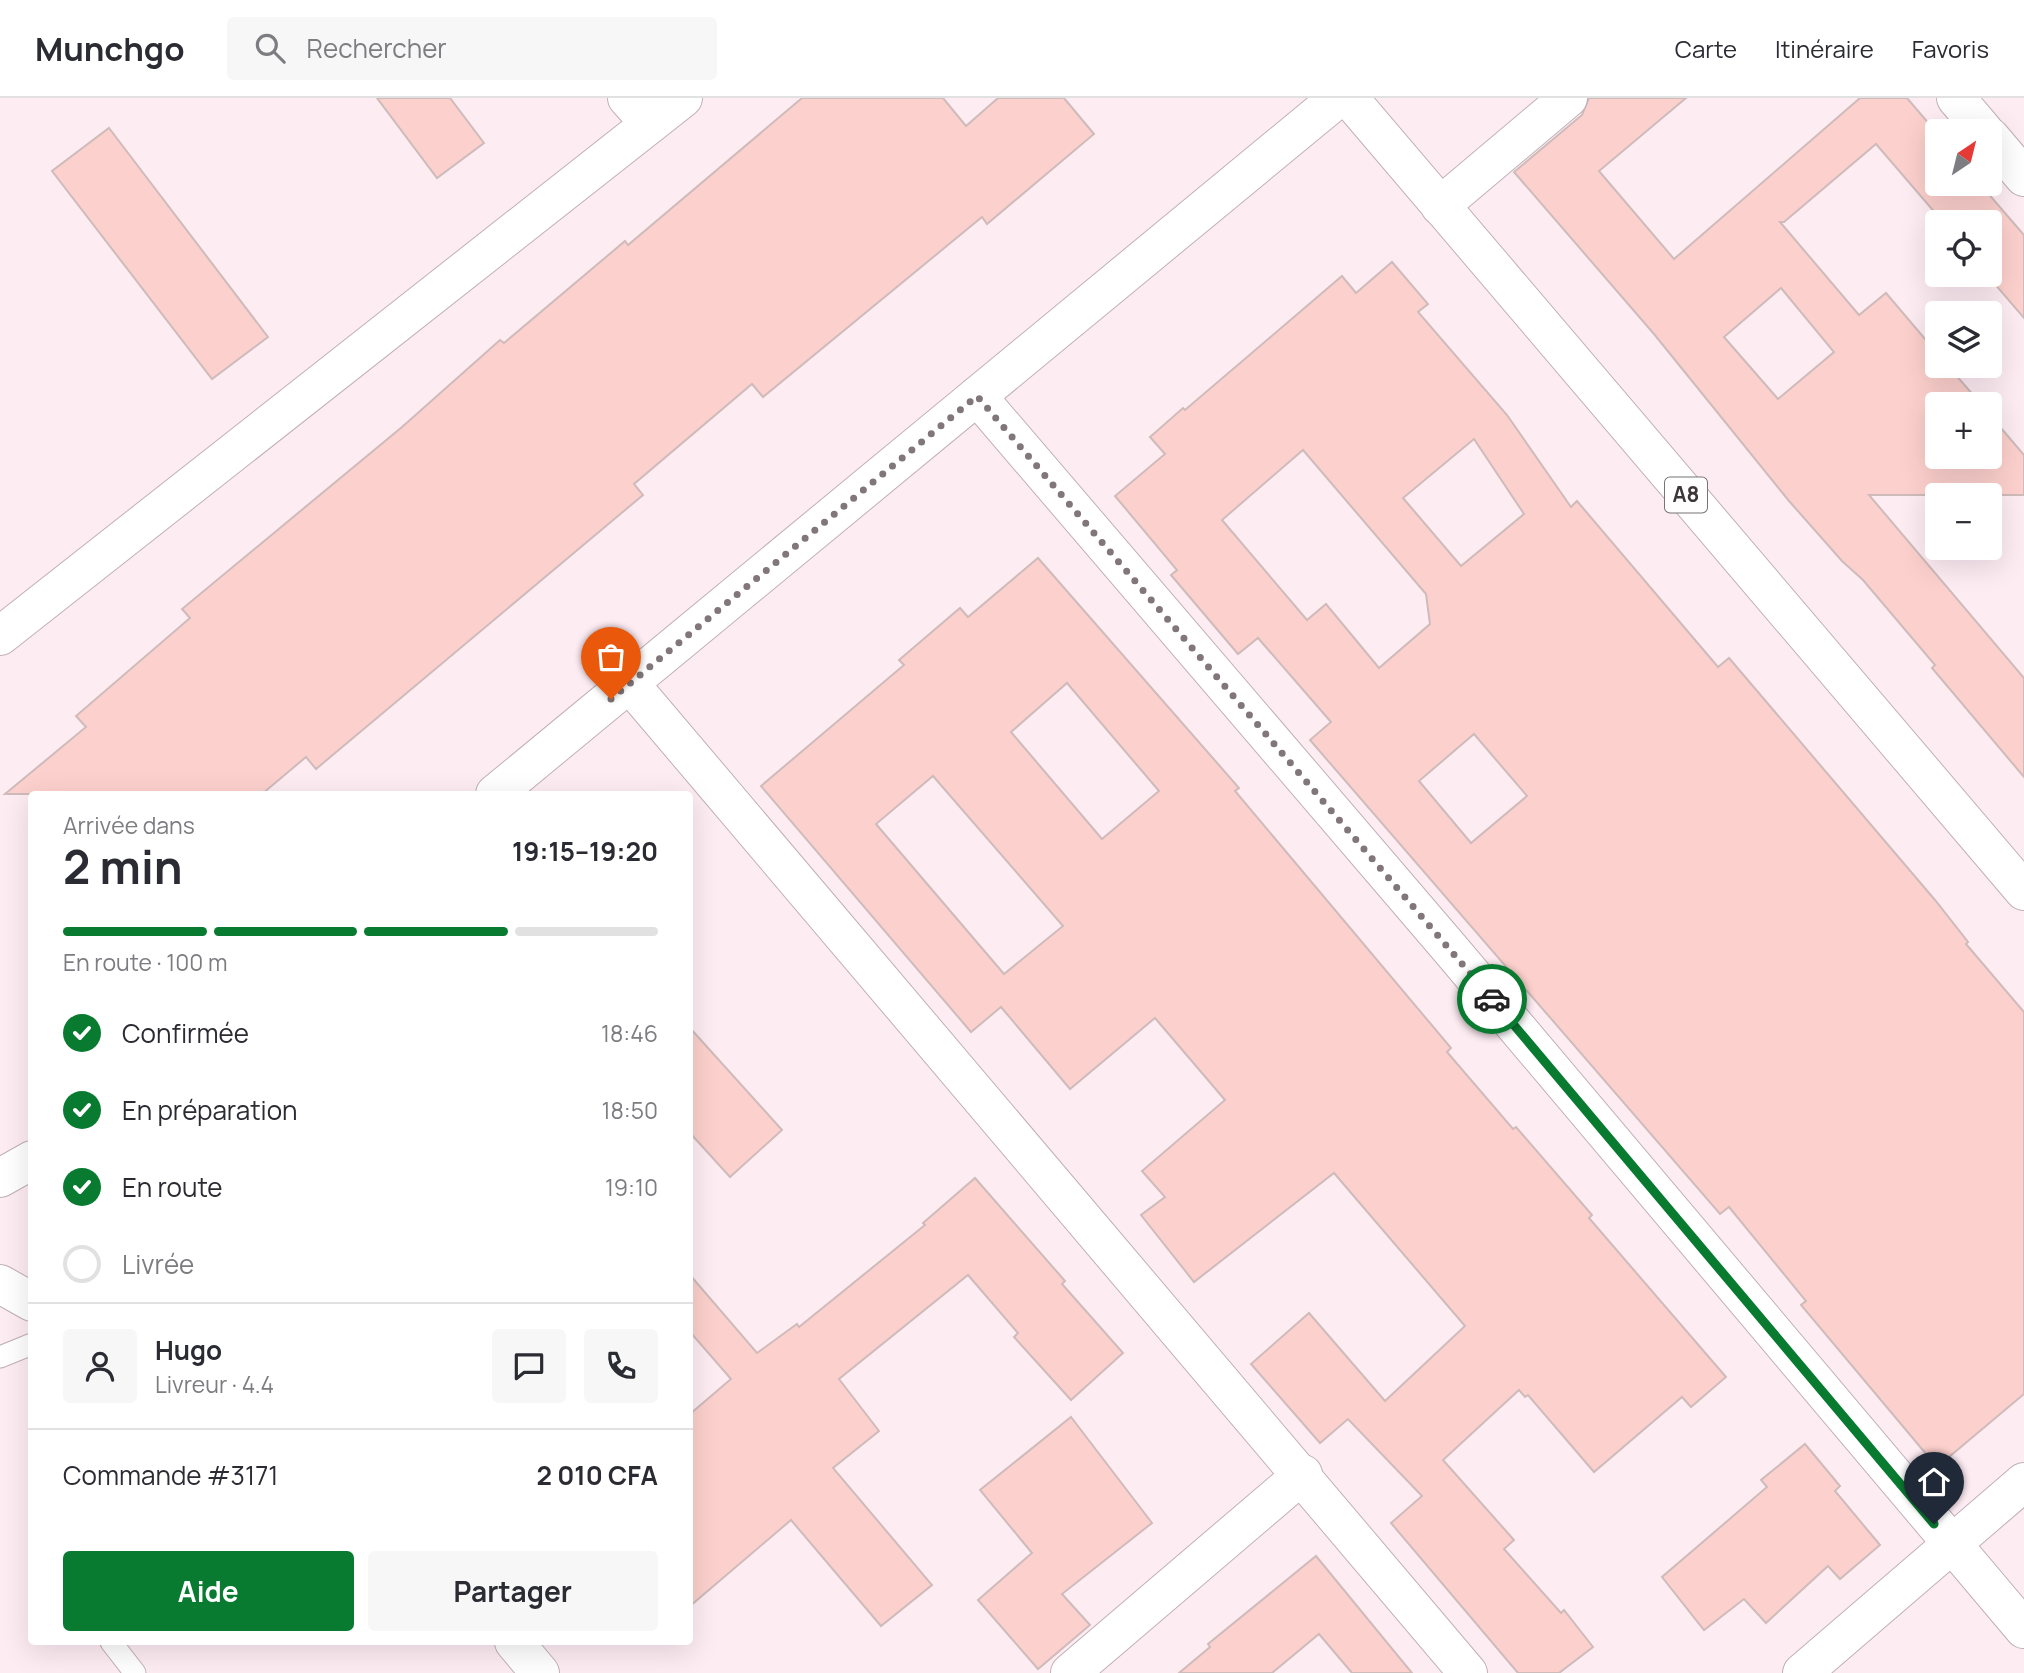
<!DOCTYPE html>
<html lang="fr">
<head>
<meta charset="utf-8">
<style>
	:root { --surface:#fff; --page:#f7f7f7; --text:#2b2b33; --muted:#7c7c81; --line:#e1e1e2; --accent:#097b31 }
	body { margin:0; font-family:Manrope,sans-serif; background:var(--page); color:var(--text); height:100vh; display:flex; flex-direction:column; font-size:26px; white-space:nowrap }
	* { box-sizing:border-box; margin:0 }
	p { font-size:23px; color:var(--muted) }
	.icon { flex:none; width:38px; height:38px; fill:none; stroke:currentColor; stroke-width:2; stroke-linecap:round; stroke-linejoin:round }
	.map { position:relative; flex:1; overflow:hidden }
	.panel { position:absolute; left:28px; top:693px; width:665px; height:854px; display:flex; flex-direction:column; background:var(--surface); border-radius:7px; box-shadow:0 7px 28px #0002 }
	.panel>* { flex:none }
	.needle { width:46px; rotate:35deg }
	.tools { position:absolute; left:1925px; top:21px; display:grid; gap:14px }
	.tools a { display:grid; place-items:center; width:77px; height:77px; border-radius:7px; background:var(--surface); box-shadow:0 7px 28px #0002; font-size:35px }
	.pin { position:absolute; display:grid; place-items:center; width:60px; height:60px; color:#fff; margin:-72px -30px; border-radius:50% 50% 50% 0; rotate:-45deg; box-shadow:0 0 7px #0007 }
	.pin .icon { rotate:45deg }
	.courier { position:absolute; display:grid; place-items:center; width:70px; height:70px; margin:-35px; border:5px solid #097b31; border-radius:50%; background:#fff; color:#222; box-shadow:0 2px 9px #0007 }
	.summary em { font-style:normal; font-weight:700 }
	.summary div { display:flex; flex-direction:column-reverse }
	.summary { display:flex; align-items:center; justify-content:space-between; height:119px; padding:0 35px }
	h1 { font-size:46px; font-weight:700; line-height:52px }
	.bar { display:grid; grid-template-columns:repeat(4,1fr); gap:10px 7px; align-content:center; height:84px; padding:0 35px }
	.bar i { height:9px; border-radius:5px; background:var(--line) }
	.bar .active { background:var(--accent) }
	.bar p { grid-column:span 4 }
	.line { display:flex; align-items:center; gap:18px; padding:0 35px; border-top:2px solid var(--line) }
	.line div { flex:1 }
	.round { display:grid; place-items:center; flex:none; width:74px; height:74px; border-radius:7px; background:var(--page) }
	ol { padding:0 35px; list-style:none }
	li { display:flex; align-items:center; gap:21px; height:77px }
	li p { margin-inline-start:auto }
	li .icon { padding:7px; border-radius:50%; background:var(--accent); color:#fff; stroke-width:4 }
	li:last-child { color:var(--muted) }
	li i { width:38px; height:38px; border:4px solid var(--line); border-radius:50% }
	.action { display:flex; gap:14px; margin-top:auto; padding:14px 35px }
	.action a { flex:1; height:80px; border-radius:7px; background:var(--accent); color:#fff; font-size:28px; font-weight:700; line-height:80px; text-align:center }
	.action a+a { background:var(--page); color:var(--text) }
	header { display:flex; align-items:center; gap:42px; box-sizing:border-box; height:98px; padding:0 35px; background:var(--surface); border-bottom:2px solid var(--line) }
	header strong { font-size:33px }
	nav { display:flex; gap:38px; margin-inline-start:auto; font-size:24px }
	.search { width:490px; height:63px; background:var(--page); display:flex; align-items:center; gap:18px; box-sizing:border-box; padding:0 24px; border-radius:7px; color:var(--muted); font-size:26px }
	.map>svg:first-child { display:block }
	.building { fill:#fcd0cd; stroke:#cebbba; stroke-width:2; fill-rule:evenodd }
	.lines { fill:none; stroke-linecap:round; stroke-linejoin:round }
	.lane-casing { stroke:#c1b0b7; stroke-width:23 }
	.street-casing { stroke:#c1b0b7; stroke-width:40 }
	.secondary-casing { stroke:#c1b0b7; stroke-width:40 }
	.primary-casing { stroke:#c1b0b7; stroke-width:40 }
	.lane { stroke:#fff; stroke-width:21 }
	.street { stroke:#fff; stroke-width:38 }
	.secondary { stroke:#fff; stroke-width:38 }
	.primary { stroke:#fff; stroke-width:38 }
	.done { stroke:#81767a; stroke-width:7; stroke-dasharray:0 12.6 }
	.route { stroke:#097b31; stroke-width:9 }
	.labels { text-anchor:middle; stroke-width:7; stroke-linejoin:round; paint-order:stroke }
	.shield { fill:#fefefe; stroke:#777274; stroke-width:2 }
	.shield-label { font-size:21px; font-weight:bold; fill:#3d3639 }
</style>
</head>
<body>
<header>
<strong>Munchgo</strong>
<div class="search"><svg class="icon" aria-label="search" viewBox="0 0 24 24"><circle cx="10" cy="10" r="6"/><path d="M15 15l6 6"/></svg>Rechercher</div>
<nav><a>Carte</a><a>Itinéraire</a><a>Favoris</a></nav>
</header>
<div class="map">
<svg width="2024" height="1575" viewBox="0 0 2024 1575">
	<rect width="100%" height="100%" fill="#feecf3"/>
	<g class="building">
		<path d="M 377,0 L 450,0 L 484,45 L 437,80 Z"/>
		<path d="M 802,0 L 943,0 L 966,28 L 998,0 L 1064,0 L 1094,36 L 987,126 L 982,119 L 763,299 L 752,286 L 634,386 L 643,397 L 316,671 L 306,659 L 262,696 L 5,696 L 86,629 L 76,618 L 190,520 L 182,511 L 402,329 L 500,242 L 504,245 L 625,143 L 628,147 Z"/>
		<path d="M 1589,0 L 1686,0 L 1599,73 L 1674,161 L 1860,0 L 1907,0 L 1937,35 L 1937,86 L 1980,86 L 2024,137 L 2024,220 L 1987,177 L 1990,124 L 1943,124 L 1876,46 L 1784,124 L 1780,124 L 1859,217 L 1886,195 L 1937,255 L 1937,268 L 1948,268 L 1981,306 L 1937,306 L 1937,359 L 1990,359 L 1990,317 L 2024,357 L 2024,397 L 1869,397 L 2024,580 L 2024,679 L 1932,570 L 1935,567 L 1863,482 L 1842,463 L 1789,403 L 1654,236 L 1514,74 L 1582,17 ZM 1781,190 L 1834,254 L 1778,301 L 1724,239 Z"/>
		<path d="M 109,30 L 268,239 L 212,281 L 52,73 Z"/>
		<path d="M 1392,164 L 1428,206 L 1418,214 L 1507,317 L 1571,409 L 1577,403 L 1718,569 L 1729,560 L 1935,802 L 1968,844 L 1966,846 L 2024,914 L 2024,1296 L 1937,1369 L 1801,1207 L 1806,1203 L 1729,1109 L 1720,1116 L 1310,642 L 1331,624 L 1258,540 L 1238,556 L 1171,477 L 1177,472 L 1115,398 L 1165,356 L 1150,339 L 1183,310 L 1185,312 L 1342,178 L 1356,195 ZM 1474,341 L 1524,416 L 1461,468 L 1403,400 ZM 1303,352 L 1426,496 L 1430,526 L 1379,570 L 1326,506 L 1307,522 L 1222,422 ZM 1474,636 L 1527,698 L 1471,745 L 1419,683 Z"/>
		<path d="M 1038,460 L 1239,690 L 1235,693 L 1451,950 L 1447,954 L 1513,1031 L 1516,1029 L 1592,1117 L 1589,1120 L 1726,1279 L 1691,1309 L 1682,1299 L 1594,1374 L 1528,1297 L 1525,1299 L 1519,1292 L 1443,1362 L 1514,1442 L 1504,1451 L 1561,1515 L 1564,1512 L 1593,1549 L 1559,1575 L 1518,1575 L 1391,1425 L 1422,1398 L 1348,1321 L 1320,1345 L 1251,1266 L 1309,1215 L 1385,1303 L 1465,1228 L 1334,1075 L 1194,1184 L 1141,1117 L 1165,1099 L 1142,1073 L 1225,1002 L 1155,920 L 1070,991 L 1001,909 L 971,934 L 761,688 L 904,567 L 899,562 L 960,510 L 968,519 ZM 1067,585 L 1159,693 L 1102,741 L 1011,634 ZM 933,678 L 1063,828 L 1004,876 L 876,726 Z"/>
		<path d="M 690,930 L 782,1032 L 730,1079 L 690,1035 Z"/>
		<path d="M 975,1080 L 1065,1183 L 1062,1186 L 1123,1255 L 1071,1302 L 1014,1239 L 1018,1235 L 968,1177 L 839,1281 L 879,1333 L 833,1370 L 932,1487 L 881,1528 L 791,1422 L 690,1508 L 690,1316 L 731,1281 L 690,1234 L 690,1177 L 757,1255 L 797,1226 L 799,1229 L 925,1127 L 923,1125 Z"/>
		<path d="M 1071,1319 L 1152,1425 L 1062,1496 L 1090,1527 L 1038,1571 L 978,1502 L 1032,1455 L 980,1392 Z"/>
		<path d="M 1805,1346 L 1840,1388 L 1835,1393 L 1880,1447 L 1840,1481 L 1828,1468 L 1766,1525 L 1744,1501 L 1704,1532 L 1662,1479 L 1767,1389 L 1761,1382 Z"/>
		<path d="M 1316,1458 L 1412,1575 L 1352,1575 L 1319,1536 L 1272,1575 L 1179,1575 L 1210,1549 L 1208,1546 Z"/>
	</g>
	<g class="lines">
		<defs>
			<g id="lane">
				<path d="M 0,1259 L 32,1246"/>
				<path d="M 111,1544 L 135,1575"/>
			</g>
			<g id="street">
				<path d="M 627,0 L 650,26"/>
				<path d="M 1956,0 L 1984,33"/>
				<path d="M 1990,39 L 2024,79"/>
				<path d="M 1440,108 L 1568,0"/>
				<path d="M 977,298 L 1452,853 L 2024,1531"/>
				<path d="M 0,538 L 683,0"/>
				<path d="M 630,586 L 1468,1575"/>
				<path d="M 0,1186 L 32,1204"/>
				<path d="M 514,1544 L 540,1575"/>
				<path d="M 1070,1575 L 1303,1376"/>
				<path d="M 1802,1575 L 2024,1384"/>
			</g>
			<g id="secondary">
				<path d="M 495,696 L 1338,0"/>
				<path d="M 0,1080 L 32,1062"/>
			</g>
			<path id="primary" d="M 1349,0 L 2024,793"/>
		</defs>
		<use href="#lane" class="lane-casing"/>
		<use href="#street" class="street-casing"/>
		<use href="#secondary" class="secondary-casing"/>
		<use href="#primary" class="primary-casing"/>
		<use href="#lane" class="lane"/>
		<use href="#street" class="street"/>
		<use href="#secondary" class="secondary"/>
		<use href="#primary" class="primary"/>
	</g>
	<g class="lines">
		<path class="done" d="M 611,601 L 977,298 L 1492,901"/>
		<path class="route" d="M 1492,901 L 1934,1426"/>
	</g>
	<g class="labels">
		<rect class="shield" x="1665" y="379.5" width="42" height="35" rx="5"/>
		<g class="shield-label">
			<text x="1686" y="404">A8</text>
		</g>
	</g>
</svg>
<div class="tools">
<a><svg class="needle" viewBox="-14 -14 28 28"><path d="M0-13l5 13h-10z" fill="#e53935"/><path d="M0 13l5-13h-10z" fill="#7c7c81"/></svg></a>
<a><svg class="icon" aria-label="locate" viewBox="0 0 24 24"><circle cx="12" cy="12" r="6"/><path d="M12 2v4M12 18v4M2 12h4M18 12h4"/></svg></a>
<a><svg class="icon" aria-label="layers" viewBox="0 0 24 24"><path d="M12 4l9 5-9 5-9-5zM3 14l9 5 9-5"/></svg></a>
<a>+</a>
<a>−</a>
</div>
<div class="pin" style="left:611px;top:601px;background:#ea580c"><svg class="icon" aria-label="bag" viewBox="0 0 24 24"><path d="M5 8h14l-1 12H6zM9 8a3 3 0 0 1 6 0"/></svg></div>
<div class="pin" style="left:1934px;top:1426px;background:#1f2937"><svg class="icon" aria-label="home" viewBox="0 0 24 24"><path d="M3 11l9-7 9 7M6 9v11h12V9"/></svg></div>
<div class="courier" style="left:1492px;top:901px"><svg class="icon" aria-label="car" viewBox="0 0 24 24"><path d="M5 17H2v-5l4-1 3-4h7l3 4 3 1v5h-3M9 17h6M6 11h13"/><circle cx="7" cy="17" r="2"/><circle cx="17" cy="17" r="2"/></svg></div>
<section class="panel">
<div class="summary"><div><h1>2 min</h1><p>Arrivée dans</p></div><em>19:15–19:20</em></div>
<div class="bar"><i class="active"></i><i class="active"></i><i class="active"></i><i></i><p>En route · 100 m</p></div>
<ol>
<li><svg class="icon" aria-label="check" viewBox="0 0 24 24"><path d="M5 12l5 5 9-10"/></svg>Confirmée<p>18:46</p></li>
<li><svg class="icon" aria-label="check" viewBox="0 0 24 24"><path d="M5 12l5 5 9-10"/></svg>En préparation<p>18:50</p></li>
<li><svg class="icon" aria-label="check" viewBox="0 0 24 24"><path d="M5 12l5 5 9-10"/></svg>En route<p>19:10</p></li>
<li><i></i>Livrée</li>
</ol>
<div class="line" style="height:126px"><a class="round"><svg class="icon" aria-label="person" viewBox="0 0 24 24"><circle cx="12" cy="8" r="4"/><path d="M4 21q1-7 8-7t8 7"/></svg></a><div><b>Hugo</b><p>Livreur · 4.4</p></div><a class="round"><svg class="icon" aria-label="chat" viewBox="0 0 24 24"><path d="M4 5h16v11H9l-5 4z"/></svg></a><a class="round"><svg class="icon" aria-label="phone" viewBox="0 0 24 24"><path d="M5 4h4l2 5-3 2q2 4 5 5l2-3 5 2v4C11 20 4 13 5 4z"/></svg></a></div>
<div class="line" style="height:91px"><div>Commande #3171</div><b>2 010 CFA</b></div>
<div class="action"><a>Aide</a><a>Partager</a></div>
</section>
</div>
</body>
</html>
